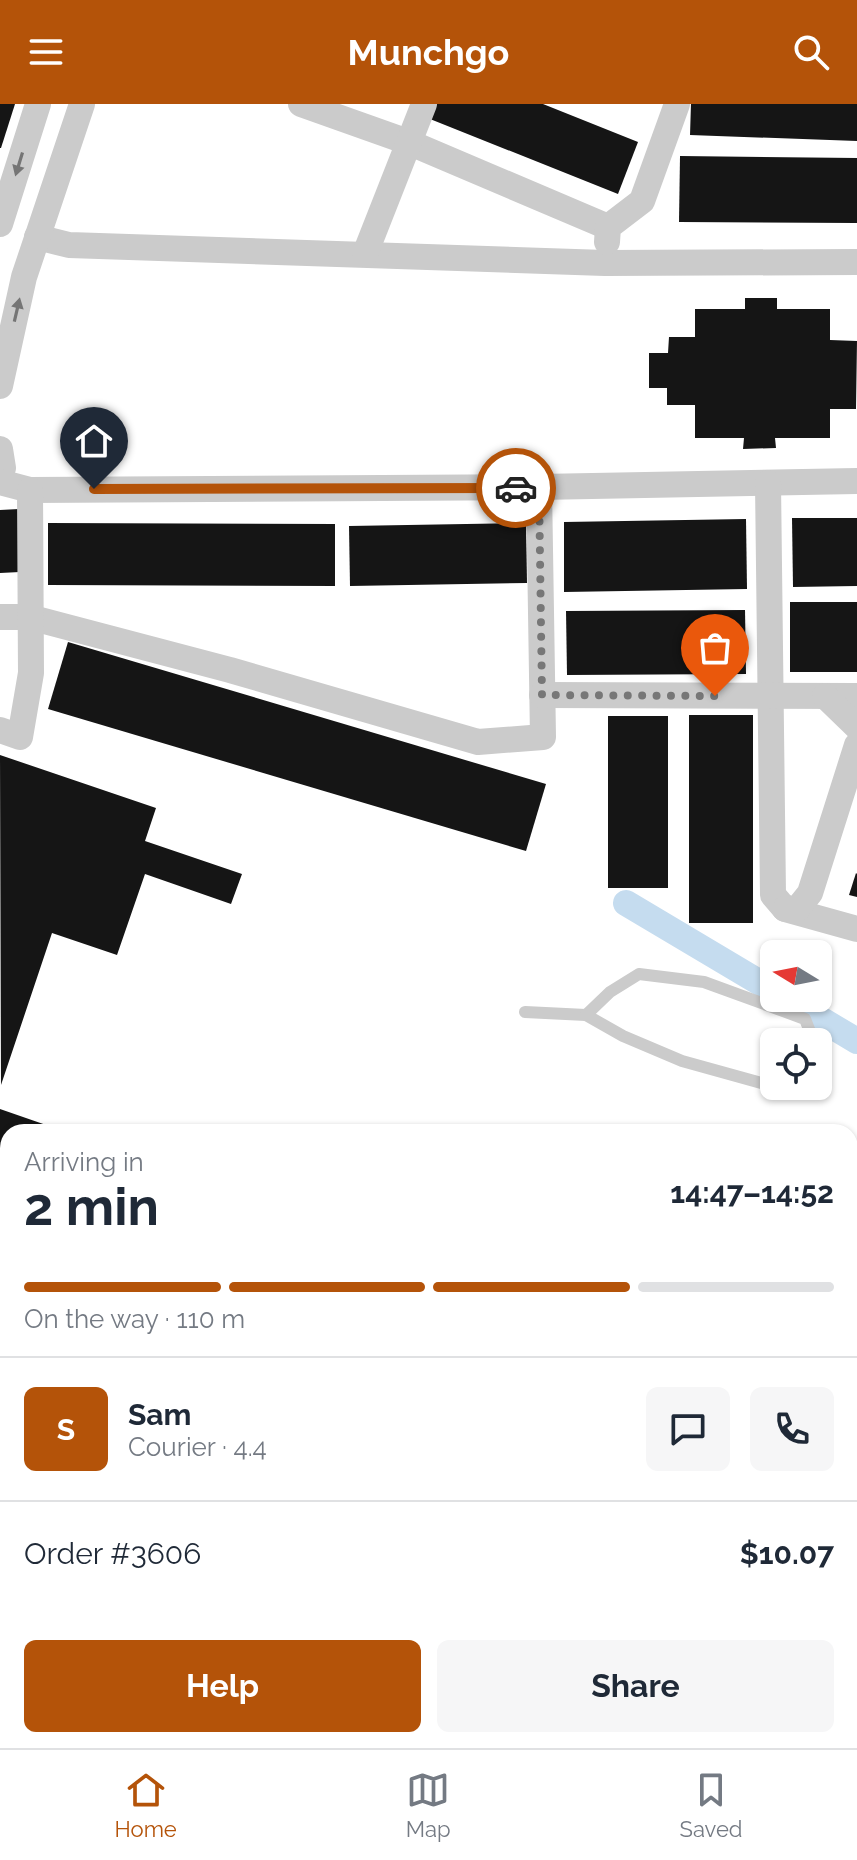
<!DOCTYPE html>
<html lang="en">
<head>
<meta charset="utf-8">
<style>
	:root { --surface:#fff; --page:#f6f6f7; --text:#1f2937; --muted:#747a83; --line:#e0e1e3; --accent:#b45309 }
	body { margin:0; font-family:Raleway,sans-serif; background:var(--page); color:var(--text); height:100vh; display:flex; flex-direction:column; font-size:30px; white-space:nowrap }
	* { box-sizing:border-box; margin:0 }
	p { font-size:26px; color:var(--muted) }
	.icon { flex:none; width:44px; height:44px; fill:none; stroke:currentColor; stroke-width:2; stroke-linecap:round; stroke-linejoin:round }
	.map { position:relative; flex:1; overflow:hidden }
	.panel { position:absolute; left:0px; top:1020px; width:858px; height:624px; display:flex; flex-direction:column; background:var(--surface); border-radius:24px 24px 0 0; box-shadow:0 2px 6px #0004 }
	.panel>* { flex:none }
	.needle { width:52px; rotate:280deg }
	.controls { position:absolute; left:760px; top:836px; display:grid; gap:16px }
	.controls a { display:grid; place-items:center; width:72px; height:72px; border-radius:12px; background:var(--surface); box-shadow:0 2px 6px #0004; font-size:40px }
	.pin { position:absolute; display:grid; place-items:center; width:68px; height:68px; color:#fff; margin:-82px -34px; border-radius:50% 50% 50% 0; rotate:-45deg; box-shadow:0 0 8px #0007 }
	.pin .icon { rotate:45deg }
	.courier { position:absolute; display:grid; place-items:center; width:80px; height:80px; margin:-40px; border:6px solid #b45309; border-radius:50%; background:#fff; color:#222; box-shadow:0 2px 10px #0007 }
	.overview em { font-style:normal; font-weight:700 }
	.overview div { display:flex; flex-direction:column-reverse }
	.overview { display:flex; align-items:center; justify-content:space-between; height:136px; padding:0 24px }
	h1 { font-size:52px; font-weight:700; line-height:60px }
	.bar { display:grid; grid-template-columns:repeat(4,1fr); gap:12px 8px; align-content:center; height:96px; padding:0 24px }
	.bar i { height:10px; border-radius:6px; background:var(--line) }
	.bar .active { background:var(--accent) }
	.bar p { grid-column:span 4 }
	.line { display:flex; align-items:center; gap:20px; padding:0 24px; border-top:2px solid var(--line) }
	.line div { flex:1 }
	.round { display:grid; place-items:center; flex:none; width:84px; height:84px; border-radius:12px; background:var(--page) }
	.primary-button { display:flex; gap:16px; margin-top:auto; padding:16px 24px }
	.primary-button a { flex:1; height:92px; border-radius:12px; background:var(--accent); color:#fff; font-size:32px; font-weight:700; line-height:92px; text-align:center }
	.primary-button a+a { background:var(--page); color:var(--text) }
	header { display:flex; justify-content:space-between; align-items:center; height:104px; padding:0 24px; background:var(--accent); color:#fff; font-size:36px; font-weight:700 }
	.tab-bar { display:flex; justify-content:space-around; align-items:center; height:112px; border-top:2px solid var(--line); background:var(--surface); font-size:22px; color:var(--muted) }
	.tab-bar a { display:grid; justify-items:center; gap:4px }
	.tab-bar .active { color:var(--accent) }
	.map>svg:first-child { display:block }
	.lines { fill:none; stroke-linecap:round; stroke-linejoin:round }
	.canal { stroke:#c5dcef; stroke-width:26 }
	.building { fill:#151515 }
	.lane { stroke:#cbcbcb; stroke-width:12 }
	.street { stroke:#cbcbcb; stroke-width:26 }
	.oneway { fill:#757575 }
	.done { stroke:#777; stroke-width:8; stroke-dasharray:0 14.4 }
	.route { stroke:#b45309; stroke-width:10 }
</style>
</head>
<body>
<header><svg class="icon" aria-label="menu" viewBox="0 0 24 24"><path d="M4 6h16M4 12h16M4 18h16"/></svg>Munchgo<svg class="icon" aria-label="search" viewBox="0 0 24 24"><circle cx="10" cy="10" r="6"/><path d="M15 15l6 6"/></svg></header>
<div class="map">
<svg width="857" height="1644" viewBox="0 0 857 1644">
	<rect width="100%" height="100%" fill="#fff"/>
	<g class="lines">
		<g class="canal">
			<path d="M 626,799 L 774,887"/>
			<path d="M 785,894 L 857,937"/>
		</g>
	</g>
	<g class="building">
		<path d="M 0,0 L 15,0 L 1,44 L 0,44 Z"/>
		<path d="M 430,0 L 543,0 L 638,38 L 618,90 L 425,13 Z"/>
		<path d="M 691,0 L 857,0 L 857,37 L 690,31 Z"/>
		<path d="M 680,52 L 857,54 L 857,119 L 679,118 Z"/>
		<path d="M 745,194 L 777,194 L 777,205 L 830,205 L 830,236 L 857,237 L 856,305 L 830,305 L 830,334 L 775,334 L 776,344 L 743,345 L 744,334 L 695,334 L 695,301 L 667,301 L 667,284 L 649,284 L 649,249 L 668,249 L 669,233 L 695,233 L 695,205 L 745,205 Z"/>
		<path d="M 19,405 L 20,468 L 0,469 L 0,406 Z"/>
		<path d="M 792,414 L 857,414 L 857,482 L 793,483 Z"/>
		<path d="M 746,415 L 747,485 L 564,488 L 564,418 Z"/>
		<path d="M 48,419 L 335,420 L 335,482 L 48,481 Z"/>
		<path d="M 526,419 L 527,479 L 350,482 L 349,422 Z"/>
		<rect x="790" y="498" width="67" height="70"/>
		<path d="M 745,506 L 746,570 L 567,571 L 566,507 Z"/>
		<path d="M 68,538 L 546,680 L 526,747 L 48,605 Z"/>
		<rect x="689" y="611" width="64" height="208"/>
		<rect x="608" y="612" width="60" height="172"/>
		<path d="M 0,651 L 156,704 L 145,737 L 242,770 L 231,800 L 145,770 L 117,851 L 52,829 L 1,981 Z"/>
		<path d="M 856,769 L 857,770 L 857,793 L 849,791 Z"/>
		<path d="M 0,1005 L 49,1022 L 47,1028 L 8,1028 L 8,1052 L 0,1049 Z"/>
		<path d="M 0,1232 L 8,1235 L 8,1332 L 0,1329 Z"/>
	</g>
	<g class="lines">
		<g class="lane">
			<path d="M 525,908 L 586,911 L 623,932 L 682,957 L 790,987 L 794,982"/>
			<path d="M 586,911 L 610,888 L 639,870 L 704,878 L 805,915 L 814,938"/>
			<path d="M 818,948 L 818,953"/>
		</g>
		<g class="street">
			<path d="M 301,0 L 408,38 L 608,123"/>
			<path d="M 0,120 L 38,0"/>
			<path d="M 37,133 L 69,141 L 605,159 L 857,158"/>
			<path d="M 607,138 L 608,123 L 642,97 L 677,0"/>
			<path d="M 365,150 L 424,0"/>
			<path d="M 0,282 L 24,173 L 82,0"/>
			<path d="M 0,345 L 3,364 L 0,373"/>
			<path d="M 0,378 L 30,386 L 539,383 L 857,377"/>
			<path d="M 768,379 L 773,791 L 785,805 L 857,825"/>
			<path d="M 0,513 L 29,513 L 230,566 L 478,638 L 543,633 L 539,383"/>
			<path d="M 542,591 L 857,592"/>
			<path d="M 825,592 L 857,623"/>
			<path d="M 0,626 L 20,633 L 31,569 L 30,386"/>
			<path d="M 785,805 L 798,804 L 810,789 L 857,641"/>
		</g>
	</g>
	<defs><path id="oneway-solid" d="M-6-.8H1V-3.2L6.5 0L1 3.2V.8H-6Z" transform="scale(2)"/></defs>
	<g class="oneway">
		<use href="#oneway-solid" transform="translate(19 60) rotate(107)"/>
		<use href="#oneway-solid" transform="translate(17 206) rotate(-77)"/>
	</g>
	<g class="lines">
		<path class="done" d="M 516,384 L 539,383 L 542,591 L 715,592"/>
		<path class="route" d="M 94,385 L 516,384"/>
	</g>
</svg>
<div class="controls">
<a><svg class="needle" viewBox="-14 -14 28 28"><path d="M0-13l5 13h-10z" fill="#e53935"/><path d="M0 13l5-13h-10z" fill="#747a83"/></svg></a>
<a><svg class="icon" aria-label="locate" viewBox="0 0 24 24"><circle cx="12" cy="12" r="6"/><path d="M12 2v4M12 18v4M2 12h4M18 12h4"/></svg></a>
</div>
<div class="pin" style="left:715px;top:592px;background:#ea580c"><svg class="icon" aria-label="bag" viewBox="0 0 24 24"><path d="M5 8h14l-1 12H6zM9 8a3 3 0 0 1 6 0"/></svg></div>
<div class="pin" style="left:94px;top:385px;background:#1f2937"><svg class="icon" aria-label="home" viewBox="0 0 24 24"><path d="M3 11l9-7 9 7M6 9v11h12V9"/></svg></div>
<div class="courier" style="left:516px;top:384px"><svg class="icon" aria-label="car" viewBox="0 0 24 24"><path d="M5 17H2v-5l4-1 3-4h7l3 4 3 1v5h-3M9 17h6M6 11h13"/><circle cx="7" cy="17" r="2"/><circle cx="17" cy="17" r="2"/></svg></div>
<section class="panel">
<div class="overview"><div><h1>2 min</h1><p>Arriving in</p></div><em>14:47–14:52</em></div>
<div class="bar"><i class="active"></i><i class="active"></i><i class="active"></i><i></i><p>On the way · 110 m</p></div>
<div class="line" style="height:144px"><b class="round" style="background:var(--accent);color:#fff">S</b><div><b>Sam</b><p>Courier · 4.4</p></div><a class="round"><svg class="icon" aria-label="chat" viewBox="0 0 24 24"><path d="M4 5h16v11H9l-5 4z"/></svg></a><a class="round"><svg class="icon" aria-label="phone" viewBox="0 0 24 24"><path d="M5 4h4l2 5-3 2q2 4 5 5l2-3 5 2v4C11 20 4 13 5 4z"/></svg></a></div>
<div class="line" style="height:104px"><div>Order #3606</div><b>$10.07</b></div>
<div class="primary-button"><a>Help</a><a>Share</a></div>
</section>
</div>
<nav class="tab-bar">
<a class="active"><svg class="icon" aria-label="home" viewBox="0 0 24 24"><path d="M3 11l9-7 9 7M6 9v11h12V9"/></svg>Home</a>
<a><svg class="icon" aria-label="map" viewBox="0 0 24 24"><path d="M3 6l6-2 6 2 6-2v14l-6 2-6-2-6 2zM9 4v14M15 6v14"/></svg>Map</a>
<a><svg class="icon" aria-label="saved" viewBox="0 0 24 24"><path d="M7 4h10v16l-5-4-5 4z"/></svg>Saved</a>
</nav>
</body>
</html>
